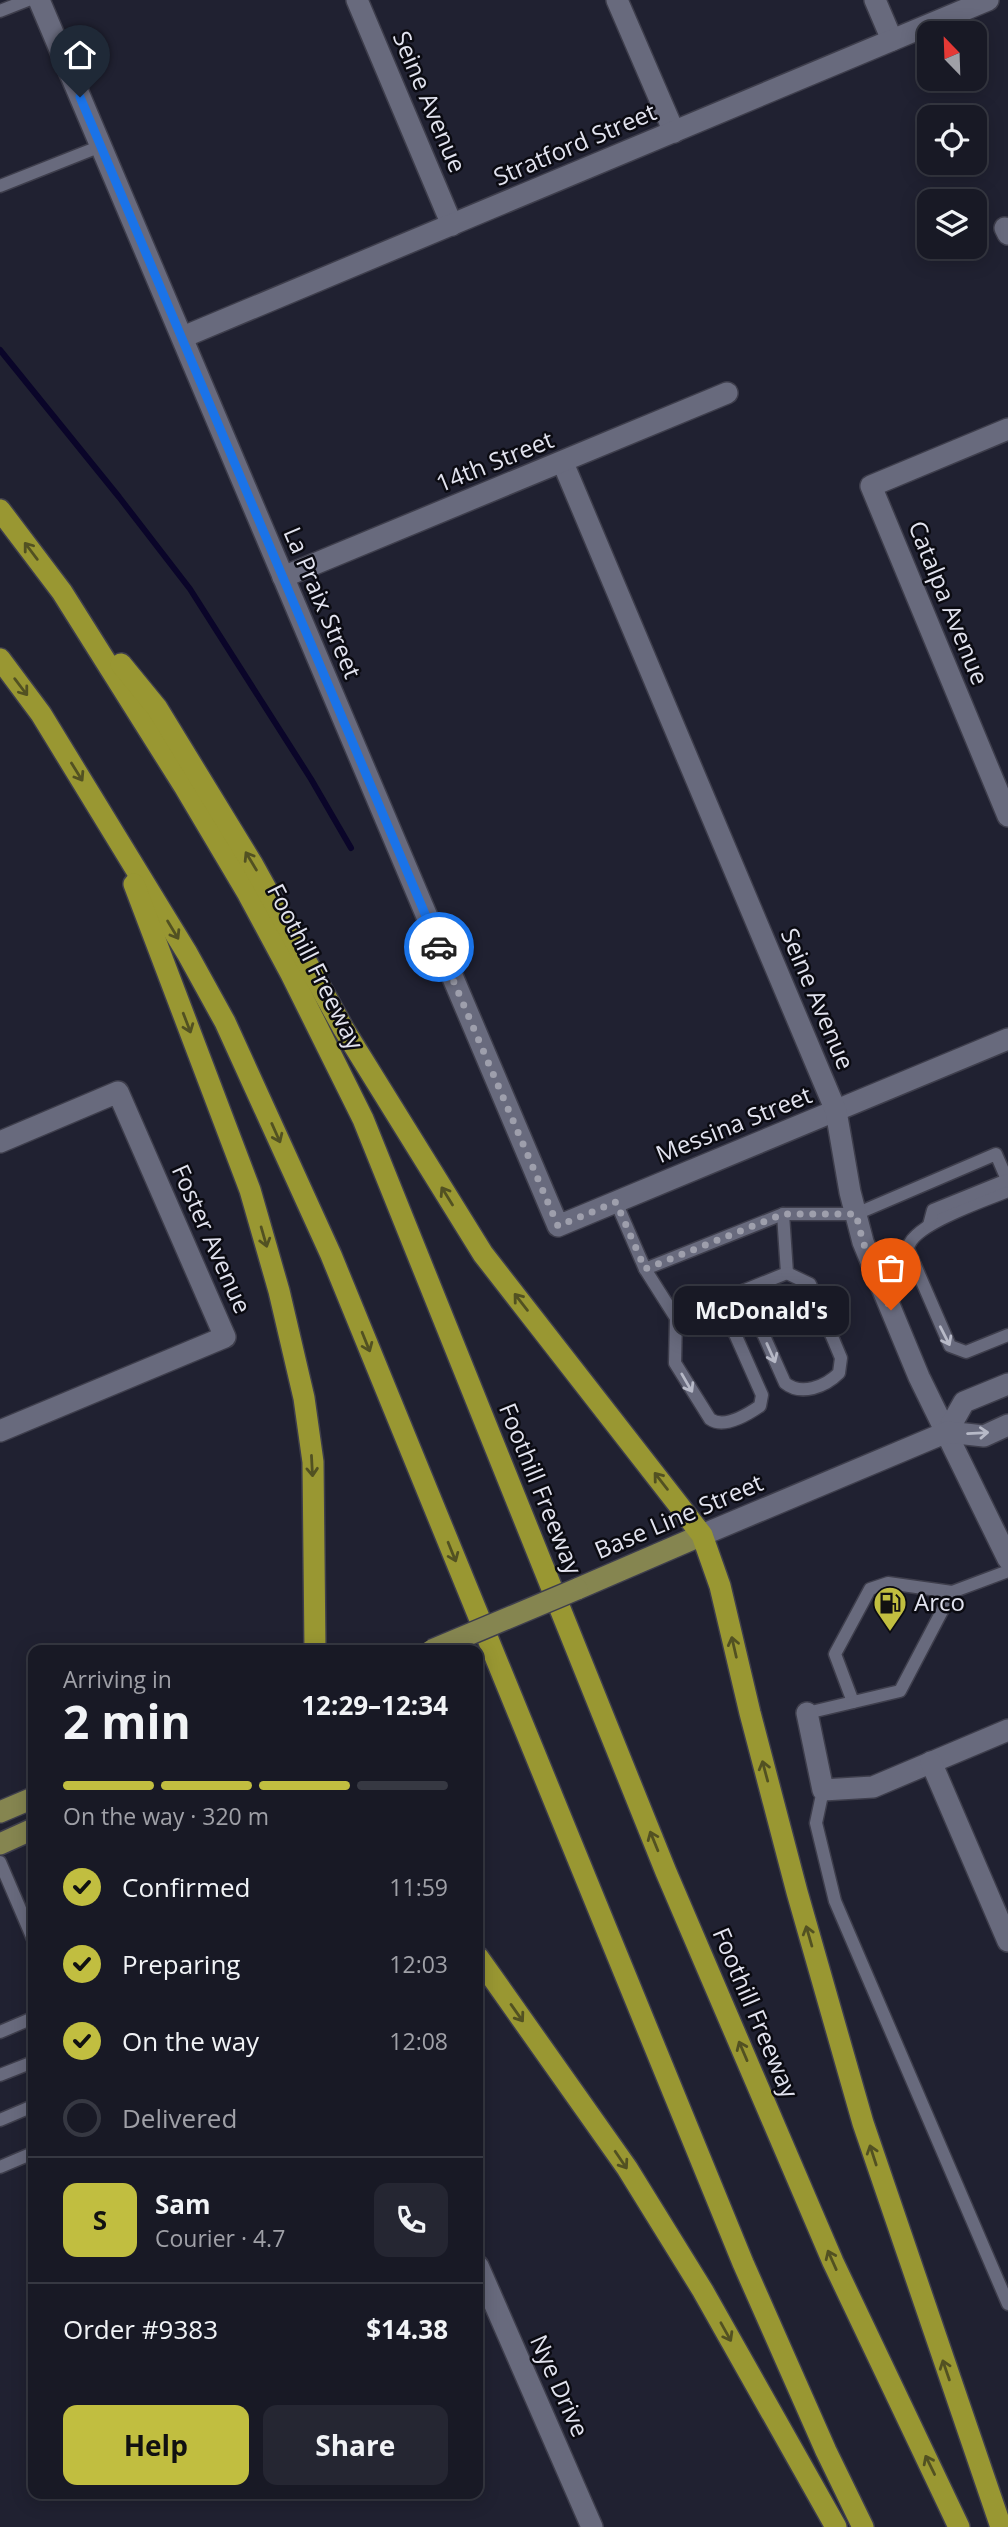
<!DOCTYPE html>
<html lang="en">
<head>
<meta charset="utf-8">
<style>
	:root { --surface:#181925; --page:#252632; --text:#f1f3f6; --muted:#9fa0a7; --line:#363842; --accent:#c1be40 }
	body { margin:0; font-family:"Open Sans",sans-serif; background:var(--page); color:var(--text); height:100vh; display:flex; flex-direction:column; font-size:26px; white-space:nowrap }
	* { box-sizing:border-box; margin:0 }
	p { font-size:23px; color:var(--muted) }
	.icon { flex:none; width:38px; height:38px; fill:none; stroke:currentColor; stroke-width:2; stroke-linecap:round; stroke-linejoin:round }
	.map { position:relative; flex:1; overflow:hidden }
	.side { position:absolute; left:28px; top:1645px; width:455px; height:854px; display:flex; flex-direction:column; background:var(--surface); border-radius:14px; box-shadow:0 4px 18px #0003,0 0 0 2px var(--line) }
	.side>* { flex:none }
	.needle { width:46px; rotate:337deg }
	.buttons { position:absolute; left:917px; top:21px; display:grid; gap:14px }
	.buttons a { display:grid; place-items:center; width:70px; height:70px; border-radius:14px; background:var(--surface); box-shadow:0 4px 18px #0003,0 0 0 2px var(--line); font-size:35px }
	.pin { position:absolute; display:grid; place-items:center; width:60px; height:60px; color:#fff; margin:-72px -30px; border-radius:50% 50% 50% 0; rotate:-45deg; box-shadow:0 0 7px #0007 }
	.pin .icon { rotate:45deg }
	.courier { position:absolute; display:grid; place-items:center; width:70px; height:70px; margin:-35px; border:5px solid #1a73e8; border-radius:50%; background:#fff; color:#222; box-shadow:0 2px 9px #0007 }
	.bubble { position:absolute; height:49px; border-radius:14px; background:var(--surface); box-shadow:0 4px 18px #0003,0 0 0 2px var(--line); font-size:23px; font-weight:700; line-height:49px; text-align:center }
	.head em { font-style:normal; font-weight:700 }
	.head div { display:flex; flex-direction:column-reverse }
	.head { display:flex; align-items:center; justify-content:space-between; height:119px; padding:0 35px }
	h1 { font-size:46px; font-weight:700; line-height:52px }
	.bar { display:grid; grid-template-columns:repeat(4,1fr); gap:10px 7px; align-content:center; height:84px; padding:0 35px }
	.bar i { height:9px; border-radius:5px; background:var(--line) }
	.bar .active { background:var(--accent) }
	.bar p { grid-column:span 4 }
	.line { display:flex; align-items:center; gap:18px; padding:0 35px; border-top:2px solid var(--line) }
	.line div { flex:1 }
	.round { display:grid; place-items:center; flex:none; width:74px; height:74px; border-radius:14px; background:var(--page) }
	ol { padding:0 35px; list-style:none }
	li { display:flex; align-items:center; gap:21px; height:77px }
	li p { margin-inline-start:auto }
	li .icon { padding:7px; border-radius:50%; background:var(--accent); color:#111; stroke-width:4 }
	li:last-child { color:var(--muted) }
	li i { width:38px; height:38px; border:4px solid var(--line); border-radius:50% }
	.button { display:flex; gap:14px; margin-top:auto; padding:14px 35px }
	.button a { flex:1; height:80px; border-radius:14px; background:var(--accent); color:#111; font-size:28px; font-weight:700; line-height:80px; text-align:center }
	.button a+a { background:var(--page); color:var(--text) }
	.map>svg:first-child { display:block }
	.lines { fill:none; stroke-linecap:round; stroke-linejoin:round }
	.stream { stroke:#0a0529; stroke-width:6 }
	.lane-casing { stroke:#3e3e4c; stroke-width:15 }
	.street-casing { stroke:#3e3e4c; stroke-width:24 }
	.secondary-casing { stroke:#3e3e4c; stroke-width:24 }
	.primary-casing { stroke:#3e3e4c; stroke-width:24 }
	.highway-casing { stroke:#3e3e4c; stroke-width:24 }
	.lane { stroke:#686a7d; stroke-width:12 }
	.street { stroke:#686a7d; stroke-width:21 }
	.secondary { stroke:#686a7d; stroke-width:21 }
	.primary { stroke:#858550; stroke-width:21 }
	.highway { stroke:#999732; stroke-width:21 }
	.primary-bridge-casing { stroke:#3e3e4c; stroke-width:24; stroke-linecap:butt }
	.primary-bridge { stroke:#858550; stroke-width:21 }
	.oneway { stroke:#525122 }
	.oneway2 { stroke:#b7b9c7 }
	.done { stroke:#9e9fac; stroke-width:7; stroke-dasharray:0 12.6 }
	.route { stroke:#1a73e8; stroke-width:9 }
	.labels { text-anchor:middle; stroke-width:5; stroke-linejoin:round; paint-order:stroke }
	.street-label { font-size:24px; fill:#e2e3ef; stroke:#0b0b12 }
	.poi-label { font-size:24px; fill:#e2e3ef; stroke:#0b0b12; text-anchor:start }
</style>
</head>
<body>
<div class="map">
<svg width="1008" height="2527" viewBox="0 0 1008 2527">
	<rect width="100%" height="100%" fill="#202131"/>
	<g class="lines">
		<path class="stream" d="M 0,350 L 119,497 L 190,589 L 311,779 L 351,848"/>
		<defs>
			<g id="lane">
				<path d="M 0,11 L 28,0"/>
				<path d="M 0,186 L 101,146"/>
				<path d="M 1008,1191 C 986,1200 910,1225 908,1249 L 950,1346 L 966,1352 L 1008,1335"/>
				<path d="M 616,1202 L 645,1269 L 783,1214 L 856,1214 L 996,1154 L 1008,1182"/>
				<path d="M 929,1225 L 933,1210 L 1007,1180"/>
				<path d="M 645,1269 L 676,1318 L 787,1273 L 783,1214"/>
				<path d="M 744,1291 L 785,1383 C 801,1396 825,1387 839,1373 L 841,1358 L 810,1284 L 787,1273"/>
				<path d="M 676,1318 L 675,1363 L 710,1419 C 724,1429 747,1415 760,1406 L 762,1395 L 720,1300"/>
				<path d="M 853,1702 L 835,1654 L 870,1589 L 888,1583 L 952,1592"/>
				<path d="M 807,1713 L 900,1691 L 952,1592 L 1008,1571"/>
				<path d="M 823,1790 L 816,1823 L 835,1901 L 1008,2304"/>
				<path d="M 0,1862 L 33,1939"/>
				<path d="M 0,2032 L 33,2018"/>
				<path d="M 0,2075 L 33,2062"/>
				<path d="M 0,2120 L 33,2106"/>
				<path d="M 0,2167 L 33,2153"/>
			</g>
			<g id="street">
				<path d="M 39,0 L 558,1226 L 1008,1039"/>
				<path d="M 357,0 L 452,225"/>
				<path d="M 617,0 L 674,132"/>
				<path d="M 875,0 L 892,40"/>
				<path d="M 1005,228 L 1008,234"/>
				<path d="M 183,337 L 988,0"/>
				<path d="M 1008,429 L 871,486 L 1008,816"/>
				<path d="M 563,463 L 836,1111 L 850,1192 L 863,1242 L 919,1377 L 1008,1559"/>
				<path d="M 283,577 L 727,393"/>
				<path d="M 0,1142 L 118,1092 L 225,1337 L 0,1431"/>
				<path d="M 807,1713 L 823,1790 L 873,1787 L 1008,1730"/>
				<path d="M 931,1762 L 1008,1941"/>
				<path d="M 478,2266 L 592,2527"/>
			</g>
			<g id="secondary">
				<path d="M 947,1432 L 964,1402 L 1008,1384"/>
				<path d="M 702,1535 L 947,1432 L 984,1436 L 1008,1425"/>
			</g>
			<g id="primary">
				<path d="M 577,1589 L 702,1535"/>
				<path d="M 0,1812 L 33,1798"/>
				<path d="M 0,1844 L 33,1829"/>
			</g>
			<g id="highway">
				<path d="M 0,510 L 62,592 L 184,786 L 248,894 L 291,974 L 363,1119 L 666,1872 L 833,2262 L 959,2527"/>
				<path d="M 0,659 L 41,714 L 187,953 L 225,1022 L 331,1255 L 743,2263 L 826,2451 L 863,2527"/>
				<path d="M 121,664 L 157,708 L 253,865 L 343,1028 L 483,1254 L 702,1535 L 720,1586 L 750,1713 L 797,1892 L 863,2123 L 1001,2527"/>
				<path d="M 134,884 L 250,1190 L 279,1291 L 304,1398 L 313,1462 L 315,1650"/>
				<path d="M 478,1957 L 627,2168 L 703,2291 L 836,2527"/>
			</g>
		</defs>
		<use href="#lane" class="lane-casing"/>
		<use href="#street" class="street-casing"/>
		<use href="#secondary" class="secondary-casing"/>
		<use href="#primary" class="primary-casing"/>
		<use href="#highway" class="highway-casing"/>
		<use href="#lane" class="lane"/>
		<use href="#street" class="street"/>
		<use href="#secondary" class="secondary"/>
		<use href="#primary" class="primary"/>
		<use href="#highway" class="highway"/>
		<defs>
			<path id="primary-bridge" d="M 432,1650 L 577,1589"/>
		</defs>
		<use href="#primary-bridge" class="primary-bridge-casing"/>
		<use href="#primary-bridge" class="primary-bridge"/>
	</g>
	<defs><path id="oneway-shaft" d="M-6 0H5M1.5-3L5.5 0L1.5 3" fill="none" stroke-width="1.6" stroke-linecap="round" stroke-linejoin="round" transform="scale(1.75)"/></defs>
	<g class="oneway">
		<use href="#oneway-shaft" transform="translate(31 551) rotate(-127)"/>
		<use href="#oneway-shaft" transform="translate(21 687) rotate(53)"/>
		<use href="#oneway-shaft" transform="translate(77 772) rotate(58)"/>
		<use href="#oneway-shaft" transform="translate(251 861) rotate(-121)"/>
		<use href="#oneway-shaft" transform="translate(173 930) rotate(59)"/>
		<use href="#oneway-shaft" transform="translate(187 1023) rotate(69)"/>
		<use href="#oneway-shaft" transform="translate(276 1133) rotate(66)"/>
		<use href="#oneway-shaft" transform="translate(447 1196) rotate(-122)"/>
		<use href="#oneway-shaft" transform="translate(264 1237) rotate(74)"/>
		<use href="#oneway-shaft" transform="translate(521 1302) rotate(-128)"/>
		<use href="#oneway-shaft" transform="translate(366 1342) rotate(68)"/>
		<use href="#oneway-shaft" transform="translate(312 1466) rotate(87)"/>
		<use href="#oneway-shaft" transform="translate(661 1481) rotate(-128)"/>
		<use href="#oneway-shaft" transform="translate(452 1552) rotate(68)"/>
		<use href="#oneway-shaft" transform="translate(734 1647) rotate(-103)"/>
		<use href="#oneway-shaft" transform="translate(765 1771) rotate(-105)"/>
		<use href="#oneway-shaft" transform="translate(654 1841) rotate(-112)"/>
		<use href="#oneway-shaft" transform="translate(809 1936) rotate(-106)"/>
		<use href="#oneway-shaft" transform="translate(517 2013) rotate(55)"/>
		<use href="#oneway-shaft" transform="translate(743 2051) rotate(-113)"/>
		<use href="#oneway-shaft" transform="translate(873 2155) rotate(-108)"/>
		<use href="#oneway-shaft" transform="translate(621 2160) rotate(56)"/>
		<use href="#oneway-shaft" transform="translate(832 2260) rotate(-114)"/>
		<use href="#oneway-shaft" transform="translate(726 2332) rotate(61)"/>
		<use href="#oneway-shaft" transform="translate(946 2370) rotate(-109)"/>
		<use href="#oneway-shaft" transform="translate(930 2465) rotate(-116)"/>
	</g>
	<g class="oneway2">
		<use href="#oneway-shaft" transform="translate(945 1336) rotate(63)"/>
		<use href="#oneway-shaft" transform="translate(771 1353) rotate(66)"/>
		<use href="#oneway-shaft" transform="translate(687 1383) rotate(60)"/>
		<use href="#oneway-shaft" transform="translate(978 1433) rotate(-3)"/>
	</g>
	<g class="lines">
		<path class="done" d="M 439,947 L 558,1226 L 616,1202 L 645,1269 L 783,1214 L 856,1214 L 863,1242 L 891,1310"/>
		<path class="route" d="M 80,97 L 439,947"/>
	</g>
	<defs>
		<symbol id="fuel-pin" viewBox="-11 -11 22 30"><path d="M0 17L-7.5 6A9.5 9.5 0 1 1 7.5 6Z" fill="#c1be40" stroke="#0b0b12"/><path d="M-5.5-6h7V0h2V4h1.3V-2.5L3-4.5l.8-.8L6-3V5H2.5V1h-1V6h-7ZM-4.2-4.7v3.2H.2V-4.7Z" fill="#111"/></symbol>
	</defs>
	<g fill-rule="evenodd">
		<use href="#fuel-pin" x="871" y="1584" width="38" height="52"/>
	</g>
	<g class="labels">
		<g class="street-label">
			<text transform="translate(429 102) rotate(67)" y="8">Seine Avenue</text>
			<text transform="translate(575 145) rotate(-23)" y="8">Stratford Street</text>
			<text transform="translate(495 462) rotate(-22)" y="8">14th Street</text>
			<text transform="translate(322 603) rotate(67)" y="8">La Praix Street</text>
			<text transform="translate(948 603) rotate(68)" y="8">Catalpa Avenue</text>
			<text transform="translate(315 967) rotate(63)" y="8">Foothill Freeway</text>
			<text transform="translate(817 999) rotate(67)" y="8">Seine Avenue</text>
			<text transform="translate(734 1125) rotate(-22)" y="8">Messina Street</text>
			<text transform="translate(211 1239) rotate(66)" y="8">Foster Avenue</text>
			<text transform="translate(540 1489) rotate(68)" y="8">Foothill Freeway</text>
			<text transform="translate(679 1517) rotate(-23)" y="8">Base Line Street</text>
			<text transform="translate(755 2013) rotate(67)" y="8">Foothill Freeway</text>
			<text transform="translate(559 2386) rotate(66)" y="8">Nye Drive</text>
		</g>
		<g class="poi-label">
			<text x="914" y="1611">Arco</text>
		</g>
	</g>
</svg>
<div class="buttons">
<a><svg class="needle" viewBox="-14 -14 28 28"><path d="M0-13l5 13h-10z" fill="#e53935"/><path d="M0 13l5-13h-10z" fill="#9fa0a7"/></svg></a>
<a><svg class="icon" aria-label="locate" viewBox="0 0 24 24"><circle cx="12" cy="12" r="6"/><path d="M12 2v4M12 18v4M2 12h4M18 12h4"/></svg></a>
<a><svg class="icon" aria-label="layers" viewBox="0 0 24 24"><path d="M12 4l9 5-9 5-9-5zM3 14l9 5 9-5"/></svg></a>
</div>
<div class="pin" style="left:891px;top:1310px;background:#ea580c"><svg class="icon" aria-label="bag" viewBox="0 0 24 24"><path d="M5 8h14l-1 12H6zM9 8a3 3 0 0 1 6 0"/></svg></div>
<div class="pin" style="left:80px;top:97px;background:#1f2937"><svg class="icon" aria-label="home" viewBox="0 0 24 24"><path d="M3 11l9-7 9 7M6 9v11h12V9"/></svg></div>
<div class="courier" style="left:439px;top:947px"><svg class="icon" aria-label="car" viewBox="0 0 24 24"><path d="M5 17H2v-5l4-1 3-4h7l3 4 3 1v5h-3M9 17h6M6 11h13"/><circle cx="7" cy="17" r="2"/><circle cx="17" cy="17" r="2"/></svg></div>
<div class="bubble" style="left:674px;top:1286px;width:175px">McDonald's</div>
<section class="side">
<div class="head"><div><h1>2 min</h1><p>Arriving in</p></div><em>12:29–12:34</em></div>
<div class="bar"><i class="active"></i><i class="active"></i><i class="active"></i><i></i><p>On the way · 320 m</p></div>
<ol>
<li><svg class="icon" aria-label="check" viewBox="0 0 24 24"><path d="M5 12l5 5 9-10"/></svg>Confirmed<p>11:59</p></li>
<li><svg class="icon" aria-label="check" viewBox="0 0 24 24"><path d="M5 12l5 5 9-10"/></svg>Preparing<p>12:03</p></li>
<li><svg class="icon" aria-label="check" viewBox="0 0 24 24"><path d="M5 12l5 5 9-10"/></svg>On the way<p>12:08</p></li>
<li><i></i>Delivered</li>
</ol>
<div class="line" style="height:126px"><b class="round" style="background:var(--accent);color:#111">S</b><div><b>Sam</b><p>Courier · 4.7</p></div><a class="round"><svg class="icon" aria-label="phone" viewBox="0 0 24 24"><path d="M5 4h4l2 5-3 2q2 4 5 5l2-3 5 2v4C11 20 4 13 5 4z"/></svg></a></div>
<div class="line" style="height:91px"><div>Order #9383</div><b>$14.38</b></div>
<div class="button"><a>Help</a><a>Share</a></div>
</section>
</div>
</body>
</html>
